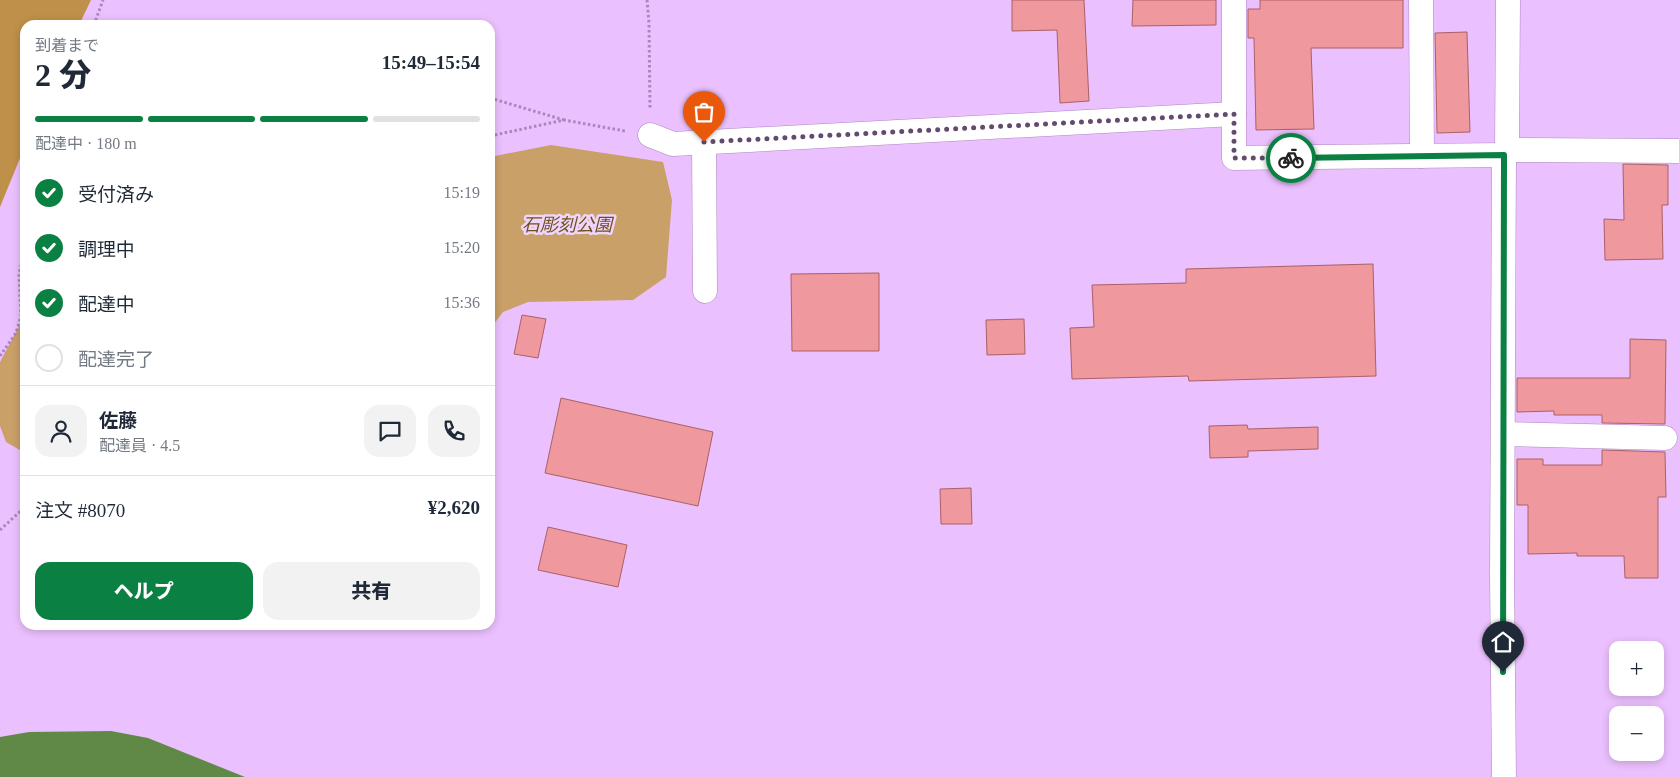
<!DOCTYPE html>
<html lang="ja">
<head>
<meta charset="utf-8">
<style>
	:root { --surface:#fff; --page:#f2f2f3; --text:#1f2937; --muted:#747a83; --line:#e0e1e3; --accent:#0b8043 }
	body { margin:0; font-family:"Times New Roman","Noto Sans JP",serif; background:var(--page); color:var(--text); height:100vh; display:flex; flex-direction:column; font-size:19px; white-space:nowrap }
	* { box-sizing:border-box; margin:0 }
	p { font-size:16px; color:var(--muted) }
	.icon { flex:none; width:28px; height:28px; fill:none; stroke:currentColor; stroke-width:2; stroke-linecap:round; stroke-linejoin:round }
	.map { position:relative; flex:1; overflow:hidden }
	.panel { position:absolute; left:20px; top:20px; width:475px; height:610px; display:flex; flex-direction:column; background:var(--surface); border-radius:15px; box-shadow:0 2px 8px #0003 }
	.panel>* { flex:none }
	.controls { position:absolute; left:1609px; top:641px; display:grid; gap:10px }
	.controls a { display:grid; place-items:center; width:55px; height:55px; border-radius:10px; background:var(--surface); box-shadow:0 2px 8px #0003; font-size:25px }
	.pin { position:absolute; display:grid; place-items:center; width:42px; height:42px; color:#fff; margin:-51px -21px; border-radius:50% 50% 50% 0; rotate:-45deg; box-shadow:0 0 5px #0007 }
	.pin .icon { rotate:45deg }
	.courier { position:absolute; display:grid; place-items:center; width:50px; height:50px; margin:-25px; border:4px solid #0b8043; border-radius:50%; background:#fff; color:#222; box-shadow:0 1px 6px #0007 }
	.summary em { font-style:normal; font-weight:800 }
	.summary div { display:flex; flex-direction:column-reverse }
	.summary { display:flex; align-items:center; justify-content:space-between; height:85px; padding:0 15px }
	h1 { font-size:32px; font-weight:800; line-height:38px }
	.bar { display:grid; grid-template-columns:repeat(4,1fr); gap:8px 5px; align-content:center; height:60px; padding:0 15px }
	.bar i { height:6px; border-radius:4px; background:var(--line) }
	.bar .selected { background:var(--accent) }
	.bar p { grid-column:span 4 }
	.line { display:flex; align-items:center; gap:12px; padding:0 15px; border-top:1px solid var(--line) }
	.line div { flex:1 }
	.round { display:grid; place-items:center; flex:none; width:52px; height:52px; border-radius:15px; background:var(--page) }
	ol { padding:0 15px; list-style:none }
	li { display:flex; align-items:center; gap:15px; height:55px }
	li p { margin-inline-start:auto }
	li .icon { padding:5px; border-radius:50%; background:var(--accent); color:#fff; stroke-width:4 }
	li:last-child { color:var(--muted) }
	li i { width:28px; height:28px; border:2px solid var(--line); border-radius:50% }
	.action { display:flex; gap:10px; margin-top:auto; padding:10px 15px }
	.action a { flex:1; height:58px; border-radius:15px; background:var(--accent); color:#fff; font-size:20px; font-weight:800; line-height:58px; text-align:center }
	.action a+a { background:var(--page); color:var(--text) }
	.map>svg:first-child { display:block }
	.green { fill:#c9a068 }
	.forest { fill:#bf9049 }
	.water { fill:#608948 }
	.building { fill:#ef989e; stroke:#aa6066 }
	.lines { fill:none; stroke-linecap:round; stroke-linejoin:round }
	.minor-casing { stroke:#af86c2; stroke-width:25 }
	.path { stroke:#aa87b9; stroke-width:3; stroke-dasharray:2.5 2.5; stroke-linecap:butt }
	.minor { stroke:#fff; stroke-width:24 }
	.done { stroke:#644a6e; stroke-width:5; stroke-dasharray:0 9 }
	.route { stroke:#0b8043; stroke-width:6 }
	.labels { text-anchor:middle; stroke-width:5; stroke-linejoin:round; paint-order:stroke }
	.park-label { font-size:18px; font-style:italic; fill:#704f1b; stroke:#eed5fa }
</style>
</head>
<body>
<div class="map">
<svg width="1679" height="777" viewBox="0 0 1679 777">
	<rect width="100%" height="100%" fill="#ebc0fe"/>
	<g class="green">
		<path d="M 551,145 L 663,162 L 672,200 L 666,277 L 633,300 L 528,302 L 503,312 L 490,329 L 490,157 Z"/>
		<path d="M 25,315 L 25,453 L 6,442 L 0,426 L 0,362 Z"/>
	</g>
	<path class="forest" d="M 0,0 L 91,0 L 79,25 L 25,25 L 25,146 L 0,207 Z"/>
	<path class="water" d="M 111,731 L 148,738 L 245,777 L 0,777 L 0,737 L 29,732 Z"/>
	<g class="building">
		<path d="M 1012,0 L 1084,0 L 1089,101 L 1060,103 L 1057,30 L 1012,31 Z"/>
		<path d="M 1133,0 L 1216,0 L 1216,25 L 1132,26 Z"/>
		<path d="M 1260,0 L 1403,0 L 1403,48 L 1311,48 L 1314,129 L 1256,130 L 1254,38 L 1248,38 L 1248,9 L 1260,9 Z"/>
		<path d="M 1467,32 L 1470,132 L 1437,133 L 1435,33 Z"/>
		<path d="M 1623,164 L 1668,165 L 1668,205 L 1662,205 L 1663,259 L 1605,260 L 1604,219 L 1624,220 Z"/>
		<path d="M 1373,264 L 1376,376 L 1189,381 L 1188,376 L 1072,379 L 1070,328 L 1094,327 L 1092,285 L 1186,283 L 1186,269 Z"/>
		<path d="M 879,273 L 879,351 L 792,351 L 791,274 Z"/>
		<path d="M 522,315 L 546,319 L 538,358 L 514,354 Z"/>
		<path d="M 1024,319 L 1025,354 L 987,355 L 986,320 Z"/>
		<path d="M 1630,339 L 1666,340 L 1665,424 L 1602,423 L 1602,415 L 1554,415 L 1554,411 L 1517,412 L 1517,378 L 1630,378 Z"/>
		<path d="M 561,398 L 713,432 L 698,506 L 545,473 Z"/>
		<path d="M 1247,425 L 1248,429 L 1318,427 L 1318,449 L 1248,451 L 1248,457 L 1210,458 L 1209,426 Z"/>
		<path d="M 1602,450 L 1665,452 L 1666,497 L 1658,497 L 1658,578 L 1625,578 L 1624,556 L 1577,556 L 1577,553 L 1528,554 L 1528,505 L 1517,505 L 1517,459 L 1543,459 L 1543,465 L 1602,465 Z"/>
		<path d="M 971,488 L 972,524 L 941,524 L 940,489 Z"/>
		<path d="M 548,527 L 627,545 L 618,587 L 538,570 Z"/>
	</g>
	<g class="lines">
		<defs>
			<g id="minor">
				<path d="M 1234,0 L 1234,158 L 1504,155"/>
				<path d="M 1421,0 L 1422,156"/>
				<path d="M 650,135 L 673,144 L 1234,114"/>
				<path d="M 704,142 L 705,291"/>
				<path d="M 1507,150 L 1679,151"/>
				<path d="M 1503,434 L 1665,438"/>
				<path d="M 1504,777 L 1502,576 L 1504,155 L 1507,150 L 1508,0"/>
			</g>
		</defs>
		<use href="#minor" class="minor-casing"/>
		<g class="path">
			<path d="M 647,0 L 649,23 L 650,109"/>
			<path d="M 94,25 L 103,0"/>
			<path d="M 490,98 L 564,120"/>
			<path d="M 490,136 L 564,120 L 625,131"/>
			<path d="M 0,356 L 16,333 L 21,316 L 19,274 L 25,248"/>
			<path d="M 0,530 L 25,507"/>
		</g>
		<use href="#minor" class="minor"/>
	</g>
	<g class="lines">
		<path class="done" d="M 704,142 L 1234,114 L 1234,158 L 1291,158"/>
		<path class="route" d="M 1291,158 L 1504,155 L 1503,672"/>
	</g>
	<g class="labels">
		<g class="park-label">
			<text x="567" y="231">石彫刻公園</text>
		</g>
	</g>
</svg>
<div class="controls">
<a>+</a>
<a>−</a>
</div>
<div class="pin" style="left:704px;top:142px;background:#ea580c"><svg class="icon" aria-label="bag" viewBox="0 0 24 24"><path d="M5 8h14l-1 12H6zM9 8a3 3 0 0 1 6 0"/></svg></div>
<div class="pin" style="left:1503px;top:672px;background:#1f2937"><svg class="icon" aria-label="home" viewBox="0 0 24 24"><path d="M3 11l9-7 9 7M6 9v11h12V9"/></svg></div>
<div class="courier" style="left:1291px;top:158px"><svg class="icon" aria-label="bike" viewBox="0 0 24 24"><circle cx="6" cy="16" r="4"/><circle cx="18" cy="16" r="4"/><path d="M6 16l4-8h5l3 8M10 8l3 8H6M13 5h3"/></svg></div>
<section class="panel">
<div class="summary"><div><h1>2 分</h1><p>到着まで</p></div><em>15:49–15:54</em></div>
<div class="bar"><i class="selected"></i><i class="selected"></i><i class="selected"></i><i></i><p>配達中 · 180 m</p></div>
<ol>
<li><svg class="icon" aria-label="check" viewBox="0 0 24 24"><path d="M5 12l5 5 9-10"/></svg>受付済み<p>15:19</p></li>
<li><svg class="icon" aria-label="check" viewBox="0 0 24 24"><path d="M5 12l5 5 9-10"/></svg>調理中<p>15:20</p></li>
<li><svg class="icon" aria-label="check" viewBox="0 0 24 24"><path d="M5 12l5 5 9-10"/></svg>配達中<p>15:36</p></li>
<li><i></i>配達完了</li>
</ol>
<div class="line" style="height:90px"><a class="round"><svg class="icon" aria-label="person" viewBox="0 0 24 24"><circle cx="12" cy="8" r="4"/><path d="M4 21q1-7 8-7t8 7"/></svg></a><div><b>佐藤</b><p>配達員 · 4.5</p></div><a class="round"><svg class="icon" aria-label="chat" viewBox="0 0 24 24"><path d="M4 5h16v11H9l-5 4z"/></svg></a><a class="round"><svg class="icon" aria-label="phone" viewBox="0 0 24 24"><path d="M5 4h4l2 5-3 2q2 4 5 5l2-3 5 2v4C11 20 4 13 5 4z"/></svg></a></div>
<div class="line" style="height:65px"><div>注文 #8070</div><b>¥2,620</b></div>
<div class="action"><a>ヘルプ</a><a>共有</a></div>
</section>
</div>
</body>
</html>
